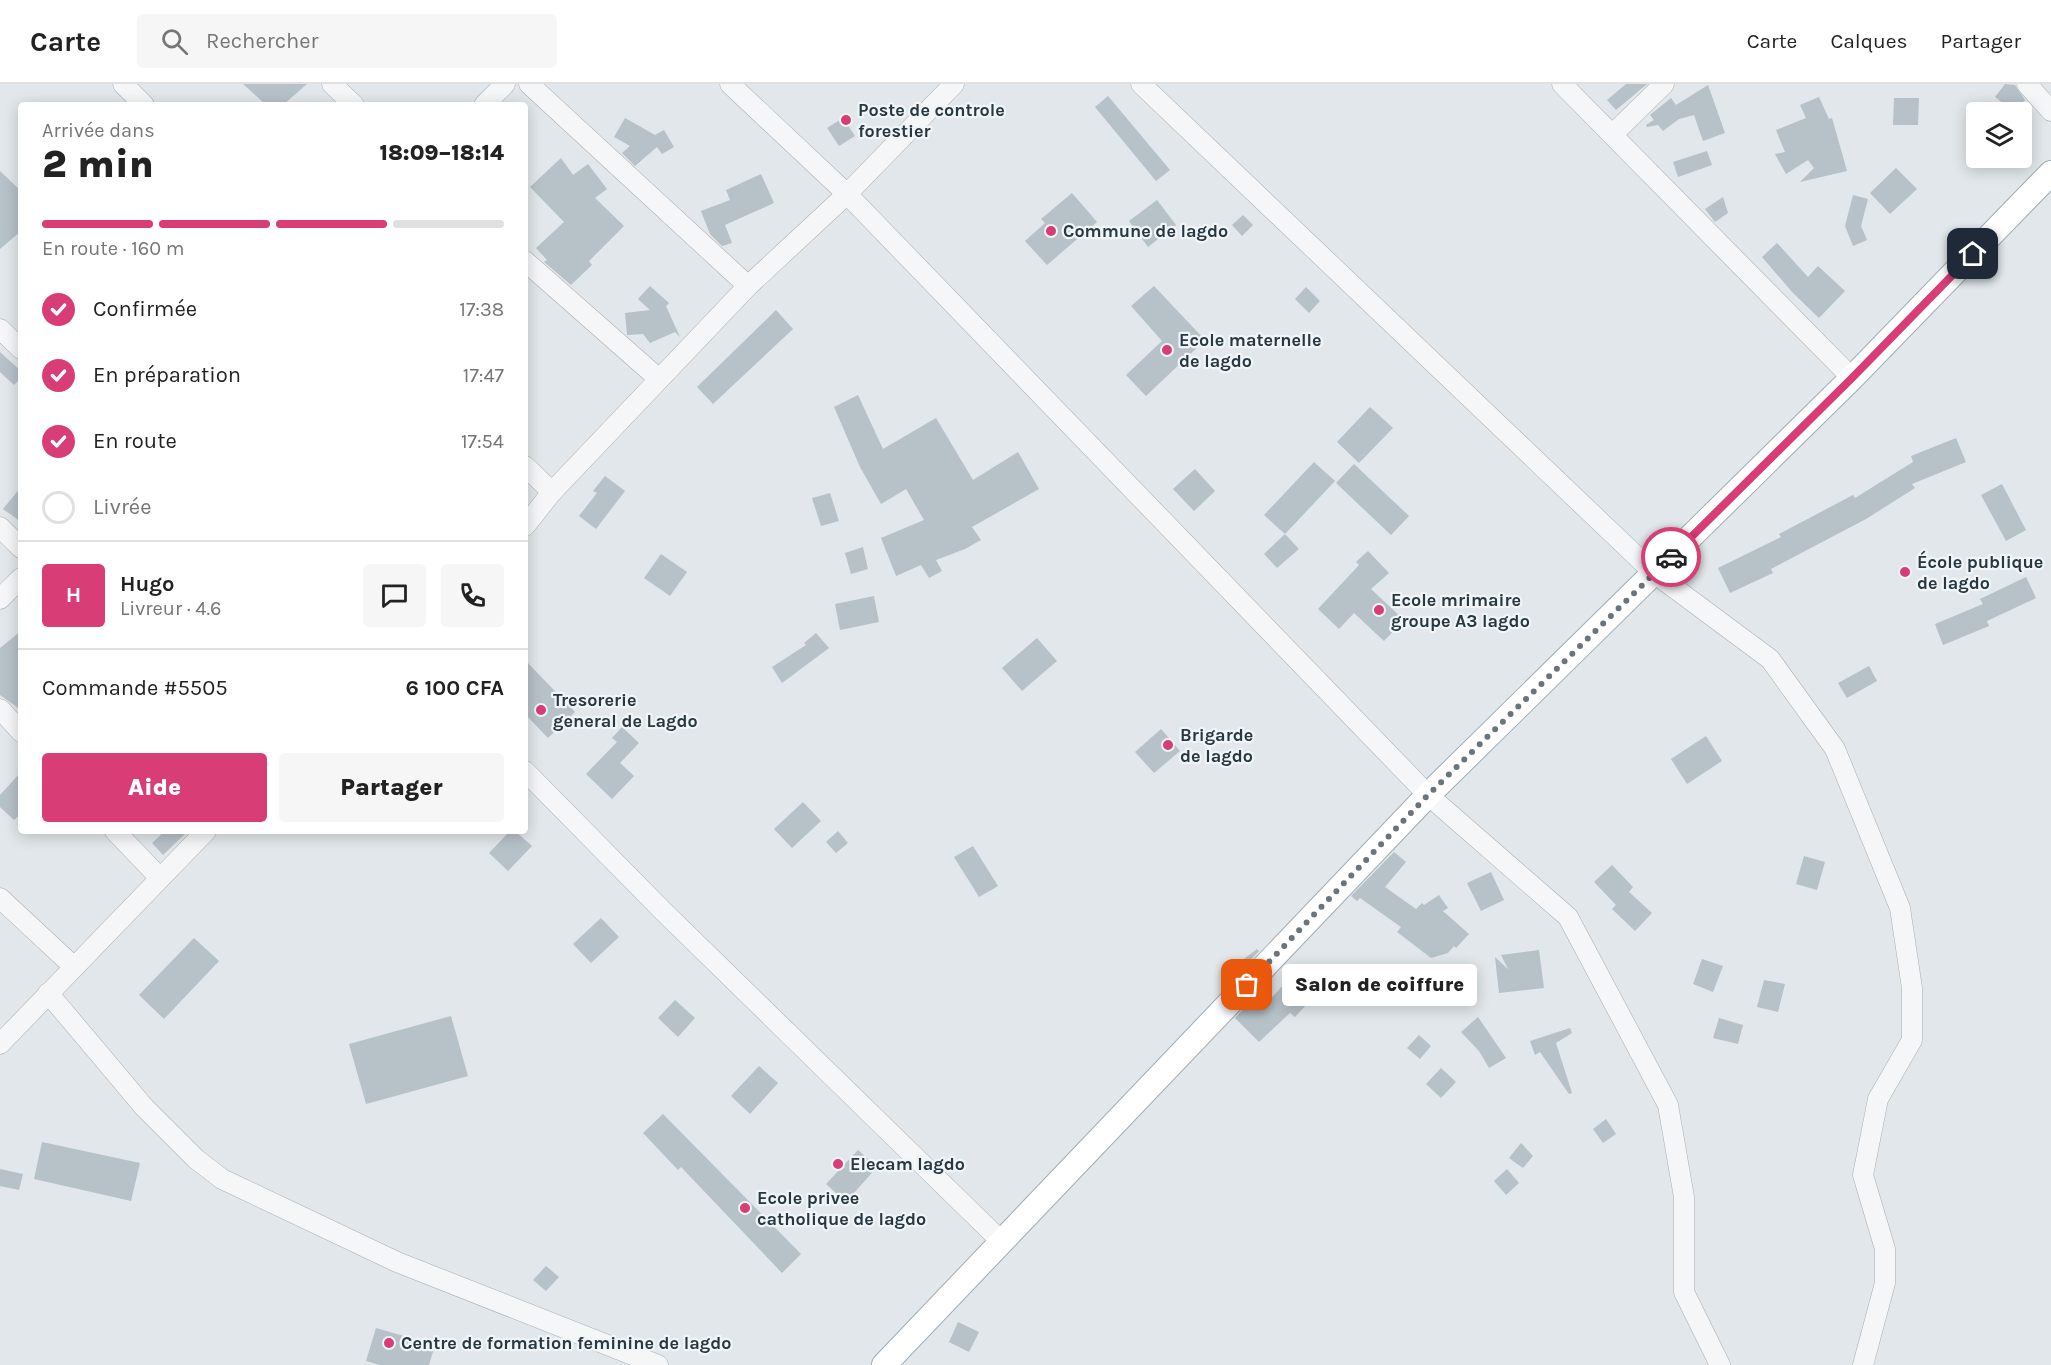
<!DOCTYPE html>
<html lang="fr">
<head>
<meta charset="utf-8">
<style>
	:root { --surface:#fff; --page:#f6f6f6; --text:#222; --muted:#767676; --line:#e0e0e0; --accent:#d83d76 }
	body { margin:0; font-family:Karla,sans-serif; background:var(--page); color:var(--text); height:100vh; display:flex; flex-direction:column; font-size:22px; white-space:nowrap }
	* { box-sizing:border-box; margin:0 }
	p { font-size:20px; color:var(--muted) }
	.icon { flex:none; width:33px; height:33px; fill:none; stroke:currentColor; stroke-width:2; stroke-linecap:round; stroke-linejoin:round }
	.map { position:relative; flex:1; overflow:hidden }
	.panel { position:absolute; left:18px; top:18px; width:510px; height:732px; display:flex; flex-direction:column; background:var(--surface); border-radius:6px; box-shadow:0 3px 15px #0003 }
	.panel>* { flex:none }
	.buttons { position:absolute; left:1966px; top:18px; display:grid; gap:12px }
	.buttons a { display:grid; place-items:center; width:66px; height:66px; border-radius:6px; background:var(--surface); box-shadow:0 3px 15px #0003; font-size:30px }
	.pin { position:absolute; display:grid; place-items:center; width:51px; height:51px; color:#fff; margin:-26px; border-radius:12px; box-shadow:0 3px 9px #0006 }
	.courier { position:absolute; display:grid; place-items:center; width:60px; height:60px; margin:-30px; border:4px solid #d83d76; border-radius:50%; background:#fff; color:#222; box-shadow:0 2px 8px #0007 }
	.bubble { position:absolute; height:42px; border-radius:6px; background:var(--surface); box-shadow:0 3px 15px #0003; font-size:20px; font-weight:800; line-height:42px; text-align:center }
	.summary em { font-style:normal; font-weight:800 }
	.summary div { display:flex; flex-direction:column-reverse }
	.summary { display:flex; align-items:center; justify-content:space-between; height:102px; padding:0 24px }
	h1 { font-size:39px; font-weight:800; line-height:45px }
	.bar { display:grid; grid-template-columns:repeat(4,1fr); gap:9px 6px; align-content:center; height:72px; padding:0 24px }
	.bar i { height:8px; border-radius:4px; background:var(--line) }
	.bar .selected { background:var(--accent) }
	.bar p { grid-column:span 4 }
	.line { display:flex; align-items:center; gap:15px; padding:0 24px; border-top:2px solid var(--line) }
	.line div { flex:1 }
	.round { display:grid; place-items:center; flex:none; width:63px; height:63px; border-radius:6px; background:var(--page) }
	ol { padding:0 24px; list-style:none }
	li { display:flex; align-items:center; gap:18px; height:66px }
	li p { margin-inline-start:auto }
	li .icon { padding:6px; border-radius:50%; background:var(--accent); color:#fff; stroke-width:4 }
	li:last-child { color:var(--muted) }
	li i { width:33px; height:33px; border:3px solid var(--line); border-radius:50% }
	.cta { display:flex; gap:12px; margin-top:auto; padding:12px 24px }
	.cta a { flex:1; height:69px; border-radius:6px; background:var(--accent); color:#fff; font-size:24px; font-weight:800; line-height:69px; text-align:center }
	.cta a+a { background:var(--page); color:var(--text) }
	header { display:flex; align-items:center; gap:36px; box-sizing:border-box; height:84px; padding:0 30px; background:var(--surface); border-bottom:2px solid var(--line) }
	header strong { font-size:28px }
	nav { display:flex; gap:33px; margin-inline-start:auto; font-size:21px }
	.search { width:420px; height:54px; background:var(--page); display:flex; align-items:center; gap:15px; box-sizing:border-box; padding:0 21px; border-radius:6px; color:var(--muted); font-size:22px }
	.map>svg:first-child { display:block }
	.building { fill:#b7c1c8 }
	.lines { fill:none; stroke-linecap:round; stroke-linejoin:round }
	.minor-casing { stroke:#a6afb5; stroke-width:21 }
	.major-casing { stroke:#9faeb7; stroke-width:26 }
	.minor { stroke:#f4f6f8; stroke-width:20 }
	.major { stroke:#fff; stroke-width:24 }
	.done { stroke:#69757d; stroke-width:6; stroke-dasharray:0 10.8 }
	.route { stroke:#d83d76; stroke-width:8 }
	.poi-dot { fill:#d83d76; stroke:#f0f5f8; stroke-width:2 }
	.labels { text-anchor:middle; stroke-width:4.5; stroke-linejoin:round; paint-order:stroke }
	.poi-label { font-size:18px; font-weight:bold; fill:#283843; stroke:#f0f5f8; text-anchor:start }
</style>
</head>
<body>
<header>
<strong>Carte</strong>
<div class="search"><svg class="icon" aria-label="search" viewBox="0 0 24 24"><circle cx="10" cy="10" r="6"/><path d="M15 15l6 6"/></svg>Rechercher</div>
<nav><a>Carte</a><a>Calques</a><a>Partager</a></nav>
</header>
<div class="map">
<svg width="2051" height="1281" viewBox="0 0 2051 1281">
	<rect width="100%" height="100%" fill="#e1e7ea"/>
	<g class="building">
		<path d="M 243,0 L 307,0 L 283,21 L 266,21 Z"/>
		<path d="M 1626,0 L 1647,0 L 1616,26 L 1607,16 Z"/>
		<path d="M 2005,0 L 2015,1 L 2025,16 L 2014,28 L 1995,13 Z"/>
		<path d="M 1708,1 L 1725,49 L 1703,57 L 1694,31 L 1679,35 L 1663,47 L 1658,41 L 1647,43 L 1646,41 L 1654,36 L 1650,31 L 1671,14 L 1676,21 Z"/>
		<path d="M 1108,12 L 1170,86 L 1156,97 L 1095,23 Z"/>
		<path d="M 1819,13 L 1829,35 L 1832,34 L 1847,87 L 1800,98 L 1814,84 L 1808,76 L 1786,90 L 1775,70 L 1785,68 L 1776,46 L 1806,34 L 1800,21 Z"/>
		<path d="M 1894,14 L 1919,14 L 1918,41 L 1893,41 Z"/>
		<path d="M 625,34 L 655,51 L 664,46 L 674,63 L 662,70 L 657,63 L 635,82 L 622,69 L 630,62 L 614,53 Z"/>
		<path d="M 843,34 L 855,52 L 839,62 L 827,44 Z"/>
		<path d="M 1707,67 L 1712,81 L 1678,93 L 1673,78 Z"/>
		<path d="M 561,74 L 573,91 L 588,80 L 607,105 L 595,114 L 624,142 L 589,177 L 592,181 L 571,201 L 544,178 L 547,176 L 536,164 L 564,138 L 530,103 Z"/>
		<path d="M 1896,84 L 1917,105 L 1890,130 L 1870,109 Z"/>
		<path d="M 0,87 L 21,107 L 21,147 L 0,165 Z"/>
		<path d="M 761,90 L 774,119 L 725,141 L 732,159 L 722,162 L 710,150 L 701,127 L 730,116 L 726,106 Z"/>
		<path d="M 1072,109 L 1097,138 L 1047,181 L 1025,157 L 1045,139 L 1041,135 Z"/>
		<path d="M 1853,111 L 1868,115 L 1861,142 L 1867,156 L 1853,162 L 1845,142 Z"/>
		<path d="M 1723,113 L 1728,129 L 1715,138 L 1705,125 Z"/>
		<path d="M 1157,116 L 1176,141 L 1148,163 L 1129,137 Z"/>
		<path d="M 1243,131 L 1253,141 L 1242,152 L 1232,141 Z"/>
		<path d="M 1777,159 L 1808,193 L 1818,182 L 1845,207 L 1819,234 L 1793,209 L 1762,173 Z"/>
		<path d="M 650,202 L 669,219 L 666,222 L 680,253 L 675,248 L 650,259 L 643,250 L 627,251 L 625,229 L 650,226 L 638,215 Z"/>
		<path d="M 1154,202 L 1205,256 L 1146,312 L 1126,291 L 1162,257 L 1131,222 Z"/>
		<path d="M 1306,203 L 1320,217 L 1309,229 L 1295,215 Z"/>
		<path d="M 776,226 L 793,245 L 713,320 L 697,303 Z"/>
		<path d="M 0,268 L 21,287 L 21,294 L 14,301 L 0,288 Z"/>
		<path d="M 858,311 L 883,365 L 936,334 L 973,396 L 1018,368 L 1039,405 L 972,443 L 981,456 L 965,465 L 936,476 L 942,487 L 929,494 L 921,481 L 896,492 L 881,454 L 924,436 L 906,405 L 881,420 L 860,383 L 834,323 Z"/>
		<path d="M 1370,323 L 1393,344 L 1359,379 L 1337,358 Z"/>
		<path d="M 1956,354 L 1966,378 L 1912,400 L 1915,404 L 1866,435 L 1771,485 L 1773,489 L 1730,509 L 1718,484 L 1781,453 L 1779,450 L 1853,411 L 1855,414 L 1913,378 L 1911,372 Z"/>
		<path d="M 1314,378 L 1335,397 L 1285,450 L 1264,431 Z"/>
		<path d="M 1354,380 L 1409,432 L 1391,451 L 1336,399 Z"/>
		<path d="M 1195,385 L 1215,407 L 1194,427 L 1173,405 Z"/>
		<path d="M 605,392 L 625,407 L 596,445 L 579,432 L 597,409 L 593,407 Z"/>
		<path d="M 2002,400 L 2026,446 L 2006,457 L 1981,411 Z"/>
		<path d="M 21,403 L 21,438 L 3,425 Z"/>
		<path d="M 830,409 L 839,437 L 821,442 L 812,414 Z"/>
		<path d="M 1285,450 L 1299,465 L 1277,484 L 1264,470 Z"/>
		<path d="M 863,463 L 868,485 L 851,490 L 845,469 Z"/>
		<path d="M 1368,467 L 1389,489 L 1371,505 L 1404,536 L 1384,557 L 1354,529 L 1339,545 L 1318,525 L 1359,481 L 1356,478 Z"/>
		<path d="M 661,470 L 687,488 L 670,512 L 644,494 Z"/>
		<path d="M 2026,493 L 2036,514 L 1987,537 L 1989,542 L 1943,561 L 1935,540 L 1983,520 L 1980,515 Z"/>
		<path d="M 874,512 L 879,538 L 840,546 L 835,520 Z"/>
		<path d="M 21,547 L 21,626 L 0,611 L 0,564 Z"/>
		<path d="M 816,549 L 829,564 L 782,599 L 772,583 L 806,561 L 804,559 Z"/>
		<path d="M 1037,554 L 1057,577 L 1022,607 L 1002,584 Z"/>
		<path d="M 525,576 L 575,628 L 548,654 L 525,630 Z"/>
		<path d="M 1869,582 L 1877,597 L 1847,614 L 1838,599 Z"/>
		<path d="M 622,643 L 639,659 L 620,679 L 634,692 L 612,715 L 586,690 L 617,658 L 612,654 Z"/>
		<path d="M 1161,645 L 1180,667 L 1154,689 L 1135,668 Z"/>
		<path d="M 1706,652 L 1722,677 L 1687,700 L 1671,675 Z"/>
		<path d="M 21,688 L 21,730 L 14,736 L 0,723 L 0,711 Z"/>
		<path d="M 803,718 L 821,737 L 792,764 L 774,745 Z"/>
		<path d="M 165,747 L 188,747 L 163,771 L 152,759 Z"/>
		<path d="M 510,747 L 515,747 L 532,762 L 508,787 L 489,769 Z"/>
		<path d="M 838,747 L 848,759 L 836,769 L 826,758 Z"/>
		<path d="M 973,762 L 998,802 L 979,813 L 954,773 Z"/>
		<path d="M 1394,768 L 1406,778 L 1385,803 L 1416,825 L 1422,819 L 1424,821 L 1439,811 L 1448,824 L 1443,827 L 1469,850 L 1456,864 L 1454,862 L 1448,869 L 1431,874 L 1397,848 L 1401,843 L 1360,814 L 1357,817 L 1351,812 Z"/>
		<path d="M 1804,772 L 1825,778 L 1817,806 L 1796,800 Z"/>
		<path d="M 1612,781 L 1633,803 L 1629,808 L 1652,829 L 1635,847 L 1612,825 L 1616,821 L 1594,798 Z"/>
		<path d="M 1491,788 L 1504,816 L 1481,827 L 1467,799 Z"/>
		<path d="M 601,834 L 619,853 L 591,879 L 573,860 Z"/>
		<path d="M 194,854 L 219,877 L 164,935 L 139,911 Z"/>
		<path d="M 1257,865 L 1259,867 L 1241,886 L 1236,881 Z"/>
		<path d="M 1539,866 L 1544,904 L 1499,909 L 1495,873 L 1508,885 L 1501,871 Z"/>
		<path d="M 1702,875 L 1723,882 L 1713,908 L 1693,900 Z"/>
		<path d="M 1294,889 L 1317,909 L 1295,933 L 1290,929 L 1259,958 L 1235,934 L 1256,912 L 1265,921 Z"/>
		<path d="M 1764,896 L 1785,900 L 1778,928 L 1757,923 Z"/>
		<path d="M 675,916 L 695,934 L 678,953 L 658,934 Z"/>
		<path d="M 451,932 L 468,992 L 366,1020 L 349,960 Z"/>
		<path d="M 1478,933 L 1506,974 L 1489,984 L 1479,967 L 1461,948 Z"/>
		<path d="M 1719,934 L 1743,941 L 1738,960 L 1713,954 Z"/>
		<path d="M 1570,944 L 1572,949 L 1556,959 L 1572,1009 L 1569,1010 L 1540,968 L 1535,971 L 1530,957 Z"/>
		<path d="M 1419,951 L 1431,962 L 1420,975 L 1407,964 Z"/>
		<path d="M 759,982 L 778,999 L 750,1030 L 731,1012 Z"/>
		<path d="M 1441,984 L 1456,998 L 1441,1014 L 1426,1000 Z"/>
		<path d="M 663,1030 L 801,1170 L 782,1189 L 681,1083 L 678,1086 L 643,1049 Z"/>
		<path d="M 1606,1035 L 1616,1050 L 1603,1059 L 1593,1045 Z"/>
		<path d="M 42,1058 L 140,1079 L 131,1117 L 34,1095 Z"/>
		<path d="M 1521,1059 L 1533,1072 L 1523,1084 L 1509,1074 Z"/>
		<path d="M 858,1066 L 877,1083 L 846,1118 L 826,1100 Z"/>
		<path d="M 0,1085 L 23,1090 L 19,1106 L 0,1102 Z"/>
		<path d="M 1507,1085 L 1519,1099 L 1506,1111 L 1494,1097 Z"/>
		<path d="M 546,1182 L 559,1193 L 546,1207 L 533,1196 Z"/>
		<path d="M 958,1238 L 979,1248 L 969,1268 L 949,1258 Z"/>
		<path d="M 376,1244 L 435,1261 L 429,1281 L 380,1281 L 366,1277 Z"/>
	</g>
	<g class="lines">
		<defs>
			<g id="minor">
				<path d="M 123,0 L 144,21"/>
				<path d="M 332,0 L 354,21"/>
				<path d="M 529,0 L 748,202"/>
				<path d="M 954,0 L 847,110 L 1428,711 L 1568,833 L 1668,1021 L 1684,1113 L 1684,1208 L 1720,1281"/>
				<path d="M 1141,0 L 1654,489 L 1770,575 L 1835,665 L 1900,824 L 1912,904 L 1912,956 L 1878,1015 L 1863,1091 L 1885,1165 L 1885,1199 L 1863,1281"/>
				<path d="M 1562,0 L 1852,294"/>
				<path d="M 2027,0 L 2051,27"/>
				<path d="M 484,21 L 505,0"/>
				<path d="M 1613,50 L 1664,0"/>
				<path d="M 525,177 L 659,295"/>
				<path d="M 0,245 L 21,265"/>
				<path d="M 525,382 L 552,408"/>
				<path d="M 525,442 L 552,408 L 748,202 L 847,110 L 730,0"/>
				<path d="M 0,443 L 21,464"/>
				<path d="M 0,515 L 21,494"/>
				<path d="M 0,625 L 21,648"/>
				<path d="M 525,687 L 664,828 L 1002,1158"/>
				<path d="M 115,747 L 159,793"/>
				<path d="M 0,814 L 73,882"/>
				<path d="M 48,909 L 144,1023 L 196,1075 L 222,1095 L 397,1178 L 658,1281"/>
				<path d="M 0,960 L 206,747"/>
			</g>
			<path id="major" d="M 884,1281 L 1428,711 L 1852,294 L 2051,89"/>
		</defs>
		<use href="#minor" class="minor-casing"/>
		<use href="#major" class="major-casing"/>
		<use href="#minor" class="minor"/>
		<use href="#major" class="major"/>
	</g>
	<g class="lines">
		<path class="done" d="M 1247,901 L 1428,711 L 1671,473"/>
		<path class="route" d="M 1671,473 L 1852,294 L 1973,170"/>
	</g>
	<g class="poi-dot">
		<circle cx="846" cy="36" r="6"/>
		<circle cx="1051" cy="147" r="6"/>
		<circle cx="1167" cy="266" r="6"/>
		<circle cx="1905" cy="488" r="6"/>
		<circle cx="1379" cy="526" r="6"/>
		<circle cx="541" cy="626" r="6"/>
		<circle cx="1168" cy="661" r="6"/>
		<circle cx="838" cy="1080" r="6"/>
		<circle cx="745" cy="1124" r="6"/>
		<circle cx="389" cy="1259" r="6"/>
	</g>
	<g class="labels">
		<g class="poi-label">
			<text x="858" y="32">Poste de controle<tspan x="858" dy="21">forestier</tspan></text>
			<text x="1063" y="153">Commune de lagdo</text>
			<text x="1179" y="262">Ecole maternelle<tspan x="1179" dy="21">de lagdo</tspan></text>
			<text x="1917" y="484">École publique<tspan x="1917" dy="21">de lagdo</tspan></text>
			<text x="1391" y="522">Ecole mrimaire<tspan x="1391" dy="21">groupe A3 lagdo</tspan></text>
			<text x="553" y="622">Tresorerie<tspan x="553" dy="21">general de Lagdo</tspan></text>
			<text x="1180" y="657">Brigarde<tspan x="1180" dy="21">de lagdo</tspan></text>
			<text x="850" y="1086">Elecam lagdo</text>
			<text x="757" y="1120">Ecole privee<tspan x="757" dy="21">catholique de lagdo</tspan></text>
			<text x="401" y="1265">Centre de formation feminine de lagdo</text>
		</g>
	</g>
</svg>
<div class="buttons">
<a><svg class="icon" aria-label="layers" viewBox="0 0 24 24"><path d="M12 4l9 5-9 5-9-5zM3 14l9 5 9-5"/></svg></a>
</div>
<div class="pin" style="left:1247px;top:901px;background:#ea580c"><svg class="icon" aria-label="bag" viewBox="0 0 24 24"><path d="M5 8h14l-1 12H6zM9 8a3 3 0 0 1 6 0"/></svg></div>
<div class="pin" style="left:1973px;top:170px;background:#1f2937"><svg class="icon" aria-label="home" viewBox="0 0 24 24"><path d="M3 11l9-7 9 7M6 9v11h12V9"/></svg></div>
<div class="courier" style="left:1671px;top:473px"><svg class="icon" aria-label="car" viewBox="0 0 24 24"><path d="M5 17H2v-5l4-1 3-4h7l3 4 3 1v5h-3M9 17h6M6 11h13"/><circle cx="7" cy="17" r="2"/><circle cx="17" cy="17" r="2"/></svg></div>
<div class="bubble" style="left:1282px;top:880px;width:195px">Salon de coiffure</div>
<section class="panel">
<div class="summary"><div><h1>2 min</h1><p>Arrivée dans</p></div><em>18:09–18:14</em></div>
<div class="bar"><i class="selected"></i><i class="selected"></i><i class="selected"></i><i></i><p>En route · 160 m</p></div>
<ol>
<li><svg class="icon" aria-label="check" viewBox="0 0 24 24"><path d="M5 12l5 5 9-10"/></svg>Confirmée<p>17:38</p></li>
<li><svg class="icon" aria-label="check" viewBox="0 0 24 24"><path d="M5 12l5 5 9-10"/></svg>En préparation<p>17:47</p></li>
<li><svg class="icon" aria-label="check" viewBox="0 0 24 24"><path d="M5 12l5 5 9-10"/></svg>En route<p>17:54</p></li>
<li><i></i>Livrée</li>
</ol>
<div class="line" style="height:108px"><b class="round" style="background:var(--accent);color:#fff">H</b><div><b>Hugo</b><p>Livreur · 4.6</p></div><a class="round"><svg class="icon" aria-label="chat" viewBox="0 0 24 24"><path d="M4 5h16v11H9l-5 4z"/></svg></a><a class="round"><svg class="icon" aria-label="phone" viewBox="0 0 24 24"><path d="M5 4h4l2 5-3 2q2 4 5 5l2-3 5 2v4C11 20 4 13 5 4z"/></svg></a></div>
<div class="line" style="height:78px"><div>Commande #5505</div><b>6 100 CFA</b></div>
<div class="cta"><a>Aide</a><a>Partager</a></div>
</section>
</div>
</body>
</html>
